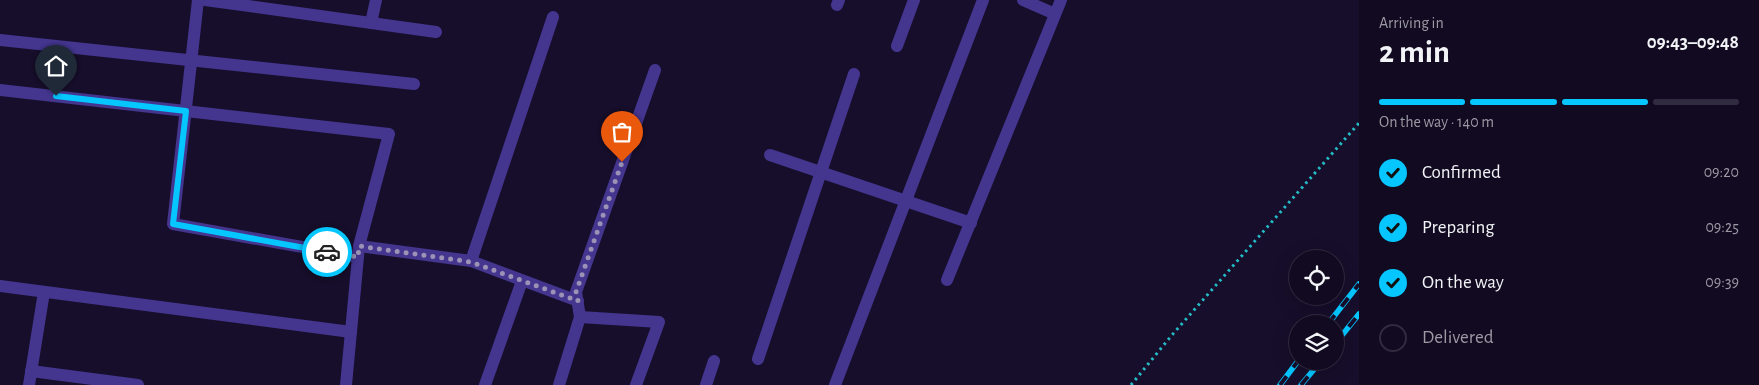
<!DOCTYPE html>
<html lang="en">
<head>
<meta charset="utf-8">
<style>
	:root { --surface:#110a20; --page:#1e182d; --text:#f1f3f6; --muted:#9c9aa5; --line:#302b3e; --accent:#05c6ff }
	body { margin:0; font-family:"Alegreya Sans",sans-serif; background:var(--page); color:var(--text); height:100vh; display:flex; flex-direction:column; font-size:19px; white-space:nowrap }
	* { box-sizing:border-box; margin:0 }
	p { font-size:16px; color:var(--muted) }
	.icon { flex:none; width:28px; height:28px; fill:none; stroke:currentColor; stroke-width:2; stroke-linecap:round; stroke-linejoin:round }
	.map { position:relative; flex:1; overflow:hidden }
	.panel { display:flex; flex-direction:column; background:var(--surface); width:400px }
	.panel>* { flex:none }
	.tools { position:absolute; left:1289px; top:250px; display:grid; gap:10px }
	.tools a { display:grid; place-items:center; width:55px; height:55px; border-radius:50%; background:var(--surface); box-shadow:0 5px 20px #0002,0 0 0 1px var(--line); font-size:25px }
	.pin { position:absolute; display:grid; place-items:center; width:42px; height:42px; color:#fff; margin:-51px -21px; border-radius:50% 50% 50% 0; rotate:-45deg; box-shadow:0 0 5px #0007 }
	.pin .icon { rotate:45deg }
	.courier { position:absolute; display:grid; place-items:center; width:50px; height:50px; margin:-25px; border:4px solid #05c6ff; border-radius:50%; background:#fff; color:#222; box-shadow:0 1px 6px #0007 }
	.overview em { font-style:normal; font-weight:700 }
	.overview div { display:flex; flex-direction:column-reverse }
	.overview { display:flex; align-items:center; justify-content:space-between; height:85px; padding:0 20px }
	h1 { font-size:32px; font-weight:700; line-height:38px }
	.bar { display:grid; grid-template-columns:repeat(4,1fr); gap:8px 5px; align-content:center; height:60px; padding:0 20px }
	.bar i { height:6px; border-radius:4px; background:var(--line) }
	.bar .selected { background:var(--accent) }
	.bar p { grid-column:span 4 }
	ol { padding:0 20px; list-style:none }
	li { display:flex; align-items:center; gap:15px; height:55px }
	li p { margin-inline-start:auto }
	li .icon { padding:5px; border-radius:50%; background:var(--accent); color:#111; stroke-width:4 }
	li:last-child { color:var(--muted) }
	li i { width:28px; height:28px; border:2px solid var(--line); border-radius:50% }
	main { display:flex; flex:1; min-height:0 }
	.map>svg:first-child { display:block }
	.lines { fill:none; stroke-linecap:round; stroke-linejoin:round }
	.path { stroke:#24bcc7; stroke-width:3; stroke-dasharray:2.5 4; stroke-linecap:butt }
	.street { stroke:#44358f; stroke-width:12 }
	.rail-casing { stroke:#05c6ff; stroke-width:5.5 }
	.rail { stroke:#170e2b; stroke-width:4; stroke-dasharray:11; stroke-linecap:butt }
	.done { stroke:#9b92b5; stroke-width:5; stroke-dasharray:0 9 }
	.route { stroke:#05c6ff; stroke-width:6 }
</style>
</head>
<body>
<main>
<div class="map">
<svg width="1359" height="385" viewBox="0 0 1359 385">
	<rect width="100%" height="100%" fill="#170e2b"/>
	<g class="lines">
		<path class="path" d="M 1131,385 L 1172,335 L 1359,123"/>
		<g class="street">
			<path d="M 198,0 L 173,224 L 358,257"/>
			<path d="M 205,0 L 436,32"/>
			<path d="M 1023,0 L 1055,14"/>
			<path d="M 837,5 L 839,0"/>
			<path d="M 371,23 L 376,0"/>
			<path d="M 0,40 L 414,84"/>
			<path d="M 897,46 L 914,0"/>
			<path d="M 0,90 L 389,134 L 359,246 L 346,385"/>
			<path d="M 770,155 L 971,223"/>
			<path d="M 359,246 L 471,261 L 578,301"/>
			<path d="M 471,261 L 553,17"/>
			<path d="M 947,280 L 1061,0"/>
			<path d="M 0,286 L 351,332"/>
			<path d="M 580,317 L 659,322 L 636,385"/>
			<path d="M 758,359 L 854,74"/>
			<path d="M 31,371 L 138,385"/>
			<path d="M 29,385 L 44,292"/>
			<path d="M 485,385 L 522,281"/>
			<path d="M 559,385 L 580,317 L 576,292 L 655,70"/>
			<path d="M 706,385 L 714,361"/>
			<path d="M 835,385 L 983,0"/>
		</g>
		<defs>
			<g id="rail">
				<path d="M 1328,324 L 1359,284"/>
				<path d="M 1335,344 L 1359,314"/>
				<path d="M 1280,385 L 1298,361"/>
				<path d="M 1301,385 L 1321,361"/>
			</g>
		</defs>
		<use href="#rail" class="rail-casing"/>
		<use href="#rail" class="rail"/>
	</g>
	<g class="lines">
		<path class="done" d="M 327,252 L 358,257 L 359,246 L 471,262 L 578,301 L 576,292 L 622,162"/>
		<path class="route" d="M 56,96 L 186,111 L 173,224 L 327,252"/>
	</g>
</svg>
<div class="tools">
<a><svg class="icon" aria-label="locate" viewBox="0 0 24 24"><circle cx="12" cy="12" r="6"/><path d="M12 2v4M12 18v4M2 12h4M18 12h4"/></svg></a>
<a><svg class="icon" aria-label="layers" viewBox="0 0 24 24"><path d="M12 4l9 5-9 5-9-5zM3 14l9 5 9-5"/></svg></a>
</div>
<div class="pin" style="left:622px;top:162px;background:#ea580c"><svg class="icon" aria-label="bag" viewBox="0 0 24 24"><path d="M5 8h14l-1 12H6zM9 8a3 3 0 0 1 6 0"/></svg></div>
<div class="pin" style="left:56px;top:96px;background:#1f2937"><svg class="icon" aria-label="home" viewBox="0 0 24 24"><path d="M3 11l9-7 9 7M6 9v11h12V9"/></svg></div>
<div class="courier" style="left:327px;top:252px"><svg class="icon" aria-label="car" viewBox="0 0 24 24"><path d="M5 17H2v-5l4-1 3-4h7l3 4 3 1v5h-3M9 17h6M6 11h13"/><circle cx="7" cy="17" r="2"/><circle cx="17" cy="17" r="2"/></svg></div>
</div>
<section class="panel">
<div class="overview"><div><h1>2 min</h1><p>Arriving in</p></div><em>09:43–09:48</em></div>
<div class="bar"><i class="selected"></i><i class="selected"></i><i class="selected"></i><i></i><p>On the way · 140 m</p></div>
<ol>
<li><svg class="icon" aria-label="check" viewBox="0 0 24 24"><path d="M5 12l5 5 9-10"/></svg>Confirmed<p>09:20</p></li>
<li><svg class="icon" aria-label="check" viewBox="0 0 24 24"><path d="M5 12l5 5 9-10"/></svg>Preparing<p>09:25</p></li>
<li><svg class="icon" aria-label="check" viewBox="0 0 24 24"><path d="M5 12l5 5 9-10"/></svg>On the way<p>09:39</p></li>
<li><i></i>Delivered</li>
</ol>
</section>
</main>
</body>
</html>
